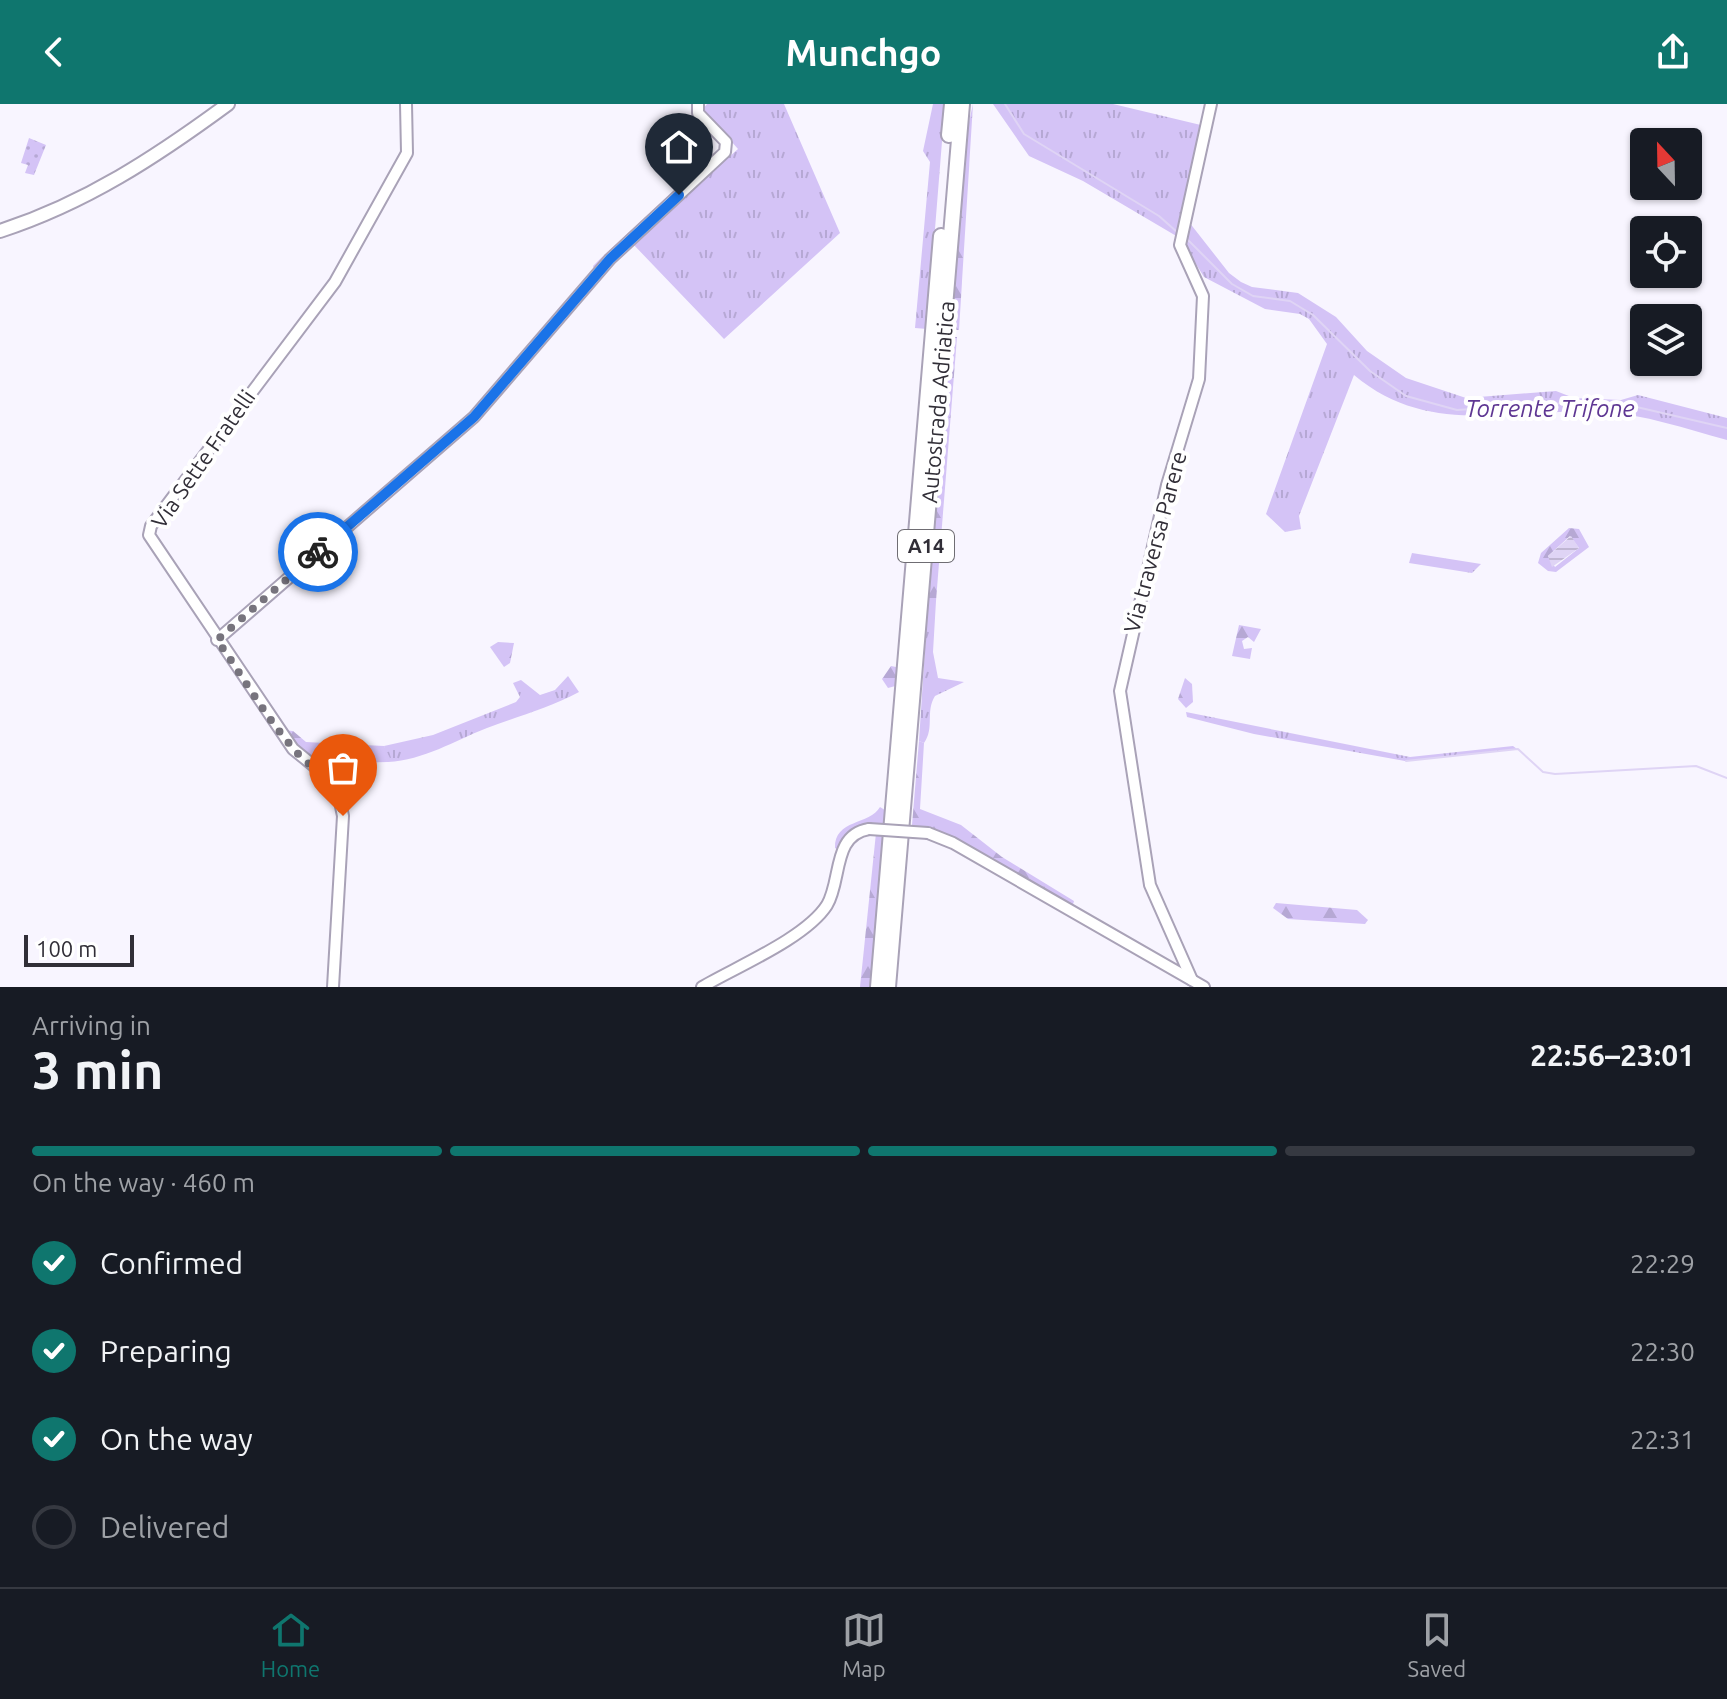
<!DOCTYPE html>
<html lang="en">
<head>
<meta charset="utf-8">
<style>
	:root { --surface:#171b24; --page:#242831; --text:#f1f3f6; --muted:#9ea1a6; --line:#363941; --accent:#0f766e }
	body { margin:0; font-family:Ubuntu,sans-serif; background:var(--page); color:var(--text); height:100vh; display:flex; flex-direction:column; font-size:30px; white-space:nowrap }
	* { box-sizing:border-box; margin:0 }
	p { font-size:26px; color:var(--muted) }
	.icon { flex:none; width:44px; height:44px; fill:none; stroke:currentColor; stroke-width:2; stroke-linecap:round; stroke-linejoin:round }
	.map { position:relative; height:883px; overflow:hidden }
	.drawer { display:flex; flex-direction:column; background:var(--surface); flex:1 }
	.drawer>* { flex:none }
	.needle { width:52px; rotate:338deg }
	.fabs { position:absolute; left:1630px; top:24px; display:grid; gap:16px }
	.fabs a { display:grid; place-items:center; width:72px; height:72px; border-radius:8px; background:var(--surface); box-shadow:0 2px 6px #0004; font-size:40px }
	.scale { position:absolute; left:24px; bottom:20px; width:110px; box-sizing:border-box; padding-left:8px; border:4px solid #312e37; border-top:0; font-size:22px; line-height:28px; white-space:nowrap; color:#312e37; -webkit-text-stroke:6px #fff; paint-order:stroke }
	.pin { position:absolute; display:grid; place-items:center; width:68px; height:68px; color:#fff; margin:-82px -34px; border-radius:50% 50% 50% 0; rotate:-45deg; box-shadow:0 0 8px #0007 }
	.pin .icon { rotate:45deg }
	.courier { position:absolute; display:grid; place-items:center; width:80px; height:80px; margin:-40px; border:6px solid #1a73e8; border-radius:50%; background:#fff; color:#222; box-shadow:0 2px 10px #0007 }
	.summary em { font-style:normal; font-weight:600 }
	.summary div { display:flex; flex-direction:column-reverse }
	.summary { display:flex; align-items:center; justify-content:space-between; height:136px; padding:0 32px }
	h1 { font-size:52px; font-weight:600; line-height:60px }
	.bar { display:grid; grid-template-columns:repeat(4,1fr); gap:12px 8px; align-content:center; height:96px; padding:0 32px }
	.bar i { height:10px; border-radius:6px; background:var(--line) }
	.bar .on { background:var(--accent) }
	.bar p { grid-column:span 4 }
	ol { padding:0 32px; list-style:none }
	li { display:flex; align-items:center; gap:24px; height:88px }
	li p { margin-inline-start:auto }
	li .icon { padding:8px; border-radius:50%; background:var(--accent); color:#fff; stroke-width:4 }
	li:last-child { color:var(--muted) }
	li i { width:44px; height:44px; border:4px solid var(--line); border-radius:50% }
	header { display:flex; justify-content:space-between; align-items:center; height:104px; padding:0 32px; background:var(--accent); color:#fff; font-size:36px; font-weight:600 }
	.tab-bar { display:flex; justify-content:space-around; align-items:center; height:112px; border-top:2px solid var(--line); background:var(--surface); font-size:22px; color:var(--muted) }
	.tab-bar a { display:grid; justify-items:center; gap:4px }
	.tab-bar .on { color:var(--accent) }
	.map>svg:first-child { display:block }
	.grass { fill:url(#grass-tufts) }
	.forest { fill:url(#forest-firs); fill-rule:evenodd }
	.garden { fill:url(#garden-dots) }
	.water { fill:url(#water-rules) }
	.lines { fill:none; stroke-linecap:round; stroke-linejoin:round }
	.stream { stroke:#dfd4f5; stroke-width:2 }
	.minor-casing { stroke:#a9a2b7; stroke-width:14 }
	.major-casing { stroke:#a9a2b7; stroke-width:16 }
	.highway-casing { stroke:#a9a2b7; stroke-width:18 }
	.minor { stroke:#fff; stroke-width:10 }
	.major { stroke:#fff; stroke-width:12 }
	.highway { stroke:#fff; stroke-width:14 }
	.minor-bridge-casing { stroke:#a9a2b7; stroke-width:14; stroke-linecap:butt }
	.minor-bridge { stroke:#fff; stroke-width:10 }
	.done { stroke:#77747d; stroke-width:8; stroke-dasharray:0 14.4 }
	.route { stroke:#1a73e8; stroke-width:10 }
	.labels { text-anchor:middle; stroke-width:8; stroke-linejoin:round; paint-order:stroke }
	.shield { fill:#fff; stroke:#6f6d73; stroke-width:2 }
	.shield-label { font-size:20px; font-weight:bold; fill:#312e37 }
	.street-label { font-size:22px; fill:#312e37; stroke:#fff }
	.water-label { font-size:24px; font-style:italic; fill:#5f3793; stroke:#fff }
</style>
</head>
<body>
<header><svg class="icon" aria-label="back" viewBox="0 0 24 24"><path d="M15 5l-7 7 7 7"/></svg>Munchgo<svg class="icon" aria-label="share" viewBox="0 0 24 24"><path d="M12 15V3M7 8l5-5 5 5M5 13v7h14v-7"/></svg></header>
<div class="map">
<svg width="1727" height="883" viewBox="0 0 1727 883">
	<defs>
		<pattern id="grass-tufts" width="24" height="20" patternUnits="userSpaceOnUse" patternTransform="scale(2)"><rect width="24" height="20" fill="#d4c3f6"/><path d="M3 7l-1-3M5 7V3M7 7l1-3M15 17l-1-3M17 17v-4M19 17l1-3" fill="none" stroke="#b6a8d4"/></pattern>
		<pattern id="forest-firs" width="22" height="20" patternUnits="userSpaceOnUse" patternTransform="scale(2)"><rect width="22" height="20" fill="#d4c3f6"/><path d="M5 1l3.5 6h-7zM16 11l3.5 6h-7z" fill="#b6a8d4"/></pattern>
		<pattern id="garden-dots" width="8" height="8" patternUnits="userSpaceOnUse" patternTransform="scale(2)"><rect width="8" height="8" fill="#d4c3f6"/><path d="M2 2h.1M6 6h.1" fill="none" stroke="#b6a8d4" stroke-width="1.8" stroke-linecap="round"/></pattern>
		<pattern id="water-rules" width="6" height="5" patternUnits="userSpaceOnUse" patternTransform="scale(2)"><rect width="6" height="5" fill="#dfd4f5"/><path d="M0 2.5h6" fill="none" stroke="#c0b6d3"/></pattern>
	</defs>
	<rect width="100%" height="100%" fill="#f8f5ff"/>
	<g class="grass">
		<path d="M 707,0 L 784,0 L 840,129 L 724,235 L 632,139 L 738,45 L 703,5 Z"/>
		<path d="M 933,0 L 945,0 L 927,225 L 915,224 L 930,58 L 923,47 Z"/>
		<path d="M 993,0 L 1113,0 L 1205,22 L 1178,133 L 1083,77 L 1029,52 Z"/>
		<path d="M 700,63 L 703,66 L 595,169 L 593,162 L 601,154 Z"/>
		<path d="M 1189,118 L 1229,169 L 1241,178 L 1252,183 L 1298,189 L 1336,213 L 1367,247 L 1406,274 L 1466,294 L 1556,287 L 1574,294 L 1621,296 L 1638,291 L 1727,314 L 1727,336 C 1686,325 1644,310 1602,308 C 1514,303 1430,335 1354,271 L 1299,412 L 1301,425 L 1285,428 L 1266,410 L 1327,240 L 1309,215 L 1300,210 L 1265,205 L 1204,173 L 1186,144 Z"/>
		<path d="M 1412,449 L 1481,460 L 1472,469 L 1409,459 Z"/>
		<path d="M 928,497 L 936,497 L 933,548 L 938,574 L 964,578 L 935,592 C 925,608 935,624 924,639 L 919,637 Z"/>
		<path d="M 568,572 L 579,588 C 549,604 519,612 487,624 C 454,637 424,656 388,658 L 384,642 L 433,631 L 516,598 L 520,593 L 513,579 L 521,576 L 540,591 L 555,586 Z"/>
		<path d="M 1186,608 L 1410,653 L 1513,642 L 1517,645 L 1405,657 L 1254,630 L 1187,613 Z"/>
		<path d="M 880,703 L 888,708 L 886,720 L 859,724 L 840,747 L 835,744 C 834,715 870,721 880,703 Z"/>
	</g>
	<g class="forest">
		<path d="M 973,0 L 959,226 L 949,226 L 965,36 Z"/>
		<path d="M 948,233 L 957,233 L 936,497 L 928,497 Z"/>
		<path d="M 1569,424 L 1579,425 L 1589,443 L 1556,468 L 1548,467 L 1538,459 L 1541,449 ZM 1570,432 L 1579,444 L 1555,463 L 1548,452 Z"/>
		<path d="M 1239,521 L 1261,525 L 1254,538 L 1248,533 L 1242,537 L 1244,545 L 1252,544 L 1250,555 L 1232,552 Z"/>
		<path d="M 498,538 L 514,539 L 510,559 L 504,563 L 490,543 Z"/>
		<path d="M 891,562 L 901,564 L 899,581 L 888,584 L 882,575 Z"/>
		<path d="M 1185,574 L 1192,580 L 1193,598 L 1186,604 L 1178,595 Z"/>
		<path d="M 283,626 L 293,627 L 306,638 L 384,642 L 390,654 L 388,658 L 312,660 Z"/>
		<path d="M 919,637 L 924,639 L 920,705 L 961,721 L 1002,753 L 1074,797 L 1072,804 L 942,728 L 912,721 Z"/>
		<path d="M 876,729 L 885,730 L 872,883 L 860,883 Z"/>
		<path d="M 1276,799 L 1357,806 L 1368,816 L 1365,820 L 1288,815 L 1273,804 Z"/>
	</g>
	<path class="garden" d="M 29,34 L 46,41 L 34,71 L 25,69 L 28,61 L 21,59 Z"/>
	<path class="water" d="M 1571,432 L 1579,444 L 1552,463 L 1548,452 Z"/>
	<g class="lines">
		<g class="stream">
			<path d="M 1005,0 L 1024,30 L 1159,112 L 1177,128"/>
			<path d="M 1188,136 L 1232,180 L 1253,192 L 1290,197 L 1313,211 L 1370,267 L 1406,292 L 1457,306 L 1565,299 L 1628,301 L 1727,324"/>
			<path d="M 1406,657 L 1518,645 L 1543,668 L 1555,670 L 1696,662 L 1727,674"/>
		</g>
		<defs>
			<g id="minor">
				<path d="M 217,536 L 474,313 L 610,155 L 725,48 L 726,38 L 698,9 L 698,0"/>
				<path d="M 928,729 L 953,739 L 1204,883"/>
				<path d="M 1192,876 L 1150,781 L 1120,587 L 1167,381 L 1199,275 L 1203,192 L 1180,141 L 1211,0"/>
				<path d="M 333,883 L 343,712 L 338,688 L 330,675 L 293,645 L 149,431 L 151,422 L 335,178 L 407,49 L 406,0"/>
				<path d="M 702,883 C 736,863 806,834 827,801 C 842,776 832,731 869,725"/>
			</g>
			<path id="major" d="M 0,127 C 86,99 156,53 228,0"/>
			<g id="highway">
				<path d="M 949,31 L 952,0"/>
				<path d="M 878,883 L 941,132"/>
				<path d="M 888,883 L 962,0"/>
			</g>
		</defs>
		<use href="#minor" class="minor-casing"/>
		<use href="#major" class="major-casing"/>
		<use href="#highway" class="highway-casing"/>
		<use href="#minor" class="minor"/>
		<use href="#major" class="major"/>
		<use href="#highway" class="highway"/>
		<defs>
			<path id="minor-bridge" d="M 869,725 L 928,729"/>
		</defs>
		<use href="#minor-bridge" class="minor-bridge-casing"/>
		<use href="#minor-bridge" class="minor-bridge"/>
	</g>
	<g class="lines">
		<path class="done" d="M 318,448 L 217,536 C 242,571 264,611 293,644 C 318,674 334,666 343,712"/>
		<path class="route" d="M 318,448 L 474,313 L 610,155 L 679,91"/>
	</g>
	<g class="labels">
		<rect class="shield" x="898" y="426" width="56" height="32" rx="6"/>
		<g class="shield-label">
			<text x="926" y="449">A14</text>
		</g>
		<g class="street-label">
			<text transform="translate(938 298) rotate(-85)" y="8">Autostrada Adriatica</text>
			<text transform="translate(203 355) rotate(-55)" y="8">Via Sette Fratelli</text>
			<text transform="translate(1155 438) rotate(-75)" y="8">Via traversa Parere</text>
		</g>
		<g class="water-label">
			<text x="1550" y="313">Torrente Trifone</text>
		</g>
	</g>
</svg>
<div class="fabs">
<a><svg class="needle" viewBox="-14 -14 28 28"><path d="M0-13l5 13h-10z" fill="#e53935"/><path d="M0 13l5-13h-10z" fill="#9ea1a6"/></svg></a>
<a><svg class="icon" aria-label="locate" viewBox="0 0 24 24"><circle cx="12" cy="12" r="6"/><path d="M12 2v4M12 18v4M2 12h4M18 12h4"/></svg></a>
<a><svg class="icon" aria-label="layers" viewBox="0 0 24 24"><path d="M12 4l9 5-9 5-9-5zM3 14l9 5 9-5"/></svg></a>
</div>
<div class="scale">100 m</div>
<div class="pin" style="left:343px;top:712px;background:#ea580c"><svg class="icon" aria-label="bag" viewBox="0 0 24 24"><path d="M5 8h14l-1 12H6zM9 8a3 3 0 0 1 6 0"/></svg></div>
<div class="pin" style="left:679px;top:91px;background:#1f2937"><svg class="icon" aria-label="home" viewBox="0 0 24 24"><path d="M3 11l9-7 9 7M6 9v11h12V9"/></svg></div>
<div class="courier" style="left:318px;top:448px"><svg class="icon" aria-label="bike" viewBox="0 0 24 24"><circle cx="6" cy="16" r="4"/><circle cx="18" cy="16" r="4"/><path d="M6 16l4-8h5l3 8M10 8l3 8H6M13 5h3"/></svg></div>
</div>
<section class="drawer">
<div class="summary"><div><h1>3 min</h1><p>Arriving in</p></div><em>22:56–23:01</em></div>
<div class="bar"><i class="on"></i><i class="on"></i><i class="on"></i><i></i><p>On the way · 460 m</p></div>
<ol>
<li><svg class="icon" aria-label="check" viewBox="0 0 24 24"><path d="M5 12l5 5 9-10"/></svg>Confirmed<p>22:29</p></li>
<li><svg class="icon" aria-label="check" viewBox="0 0 24 24"><path d="M5 12l5 5 9-10"/></svg>Preparing<p>22:30</p></li>
<li><svg class="icon" aria-label="check" viewBox="0 0 24 24"><path d="M5 12l5 5 9-10"/></svg>On the way<p>22:31</p></li>
<li><i></i>Delivered</li>
</ol>
</section>
<nav class="tab-bar">
<a class="on"><svg class="icon" aria-label="home" viewBox="0 0 24 24"><path d="M3 11l9-7 9 7M6 9v11h12V9"/></svg>Home</a>
<a><svg class="icon" aria-label="map" viewBox="0 0 24 24"><path d="M3 6l6-2 6 2 6-2v14l-6 2-6-2-6 2zM9 4v14M15 6v14"/></svg>Map</a>
<a><svg class="icon" aria-label="saved" viewBox="0 0 24 24"><path d="M7 4h10v16l-5-4-5 4z"/></svg>Saved</a>
</nav>
</body>
</html>
